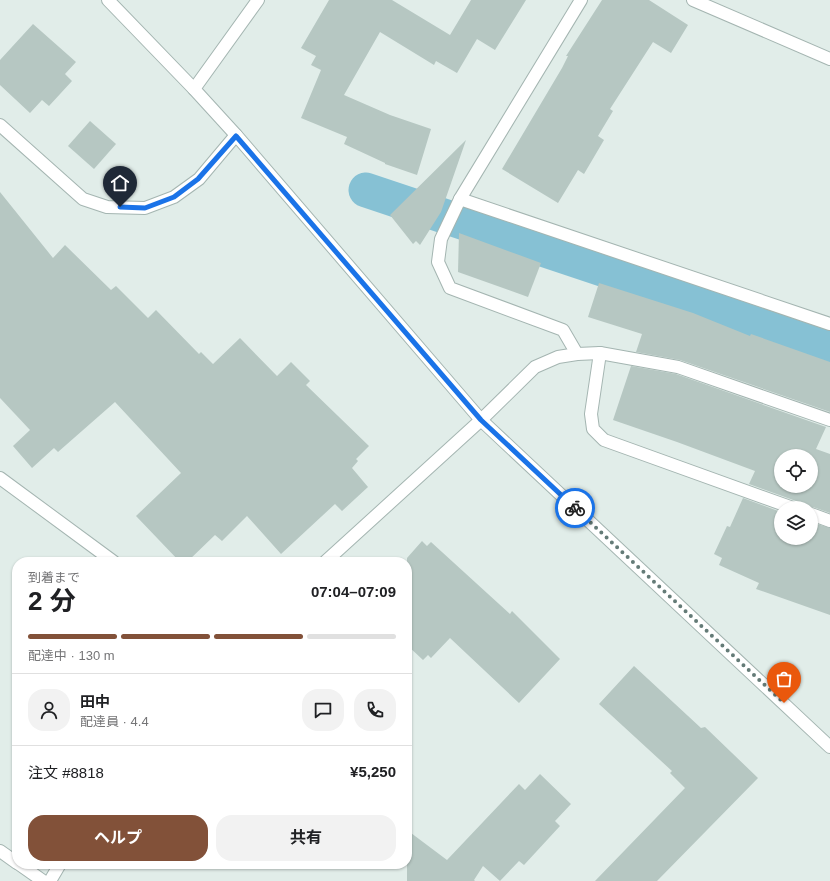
<!DOCTYPE html>
<html lang="ja">
<head>
<meta charset="utf-8">
<style>
	:root { --surface:#fff; --page:#f2f2f2; --text:#202124; --muted:#757577; --line:#e0e0e0; --accent:#825139 }
	body { margin:0; font-family:Arial,"Noto Sans JP",sans-serif; background:var(--page); color:var(--text); height:100vh; display:flex; flex-direction:column; font-size:15px; white-space:nowrap }
	* { box-sizing:border-box; margin:0 }
	p { font-size:13px; color:var(--muted) }
	.icon { flex:none; width:22px; height:22px; fill:none; stroke:currentColor; stroke-width:2; stroke-linecap:round; stroke-linejoin:round }
	.map { position:relative; flex:1; overflow:hidden }
	.drawer { position:absolute; left:12px; top:557px; width:400px; height:312px; display:flex; flex-direction:column; background:var(--surface); border-radius:16px; box-shadow:0 1px 3px #0004 }
	.drawer>* { flex:none }
	.fabs { position:absolute; left:774px; top:449px; display:grid; gap:8px }
	.fabs a { display:grid; place-items:center; width:44px; height:44px; border-radius:50%; background:var(--surface); box-shadow:0 1px 3px #0004; font-size:20px }
	.pin { position:absolute; display:grid; place-items:center; width:34px; height:34px; color:#fff; margin:-41px -17px; border-radius:50% 50% 50% 0; rotate:-45deg; box-shadow:0 0 4px #0007 }
	.pin .icon { rotate:45deg }
	.courier { position:absolute; display:grid; place-items:center; width:40px; height:40px; margin:-20px; border:3px solid #1a73e8; border-radius:50%; background:#fff; color:#222; box-shadow:0 1px 5px #0007 }
	.overview em { font-style:normal; font-weight:700 }
	.overview div { display:flex; flex-direction:column-reverse }
	.overview { display:flex; align-items:center; justify-content:space-between; height:68px; padding:0 16px }
	h1 { font-size:26px; font-weight:700; line-height:30px }
	.bar { display:grid; grid-template-columns:repeat(4,1fr); gap:6px 4px; align-content:center; height:48px; padding:0 16px }
	.bar i { height:5px; border-radius:3px; background:var(--line) }
	.bar .active { background:var(--accent) }
	.bar p { grid-column:span 4 }
	.line { display:flex; align-items:center; gap:10px; padding:0 16px; border-top:1px solid var(--line) }
	.line div { flex:1 }
	.round { display:grid; place-items:center; flex:none; width:42px; height:42px; border-radius:16px; background:var(--page) }
	.button { display:flex; gap:8px; margin-top:auto; padding:8px 16px }
	.button a { flex:1; height:46px; border-radius:16px; background:var(--accent); color:#fff; font-size:16px; font-weight:700; line-height:46px; text-align:center }
	.button a+a { background:var(--page); color:var(--text) }
	.map>svg:first-child { display:block }
	.lines { fill:none; stroke-linecap:round; stroke-linejoin:round }
	.canal { stroke:#86c1d4; stroke-width:35 }
	.building { fill:#b6c7c2; fill-rule:evenodd }
	.minor-casing { stroke:#a4b5b1; stroke-width:14 }
	.minor { stroke:#fff; stroke-width:12 }
	.done { stroke:#647b77; stroke-width:4; stroke-dasharray:0 7.2 }
	.route { stroke:#1a73e8; stroke-width:5 }
</style>
</head>
<body>
<div class="map">
<svg width="830" height="881" viewBox="0 0 830 881">
	<rect width="100%" height="100%" fill="#e1ede9"/>
	<g class="lines">
		<path class="canal" d="M 366,190 L 830,345"/>
	</g>
	<g class="building">
		<path d="M 329,0 L 392,0 L 450,35 L 471,0 L 526,0 L 495,50 L 477,39 L 457,73 L 436,61 L 434,65 L 380,32 L 344,95 L 390,115 L 431,129 L 417,175 L 385,164 L 385,163 L 344,144 L 347,137 L 301,118 L 321,70 L 311,65 L 316,56 L 301,48 Z"/>
		<path d="M 602,0 L 649,0 L 688,25 L 671,53 L 653,42 L 610,109 L 613,111 L 598,136 L 604,140 L 584,174 L 578,170 L 558,203 L 502,169 L 562,68 L 568,56 L 566,56 Z"/>
		<path d="M 33,24 L 76,62 L 65,74 L 72,81 L 49,106 L 42,100 L 30,113 L 0,85 L 0,60 Z"/>
		<path d="M 90,121 L 116,144 L 94,169 L 68,146 Z"/>
		<path d="M 466,140 L 441,212 L 420,245 L 416,241 L 413,244 L 390,215 Z"/>
		<path d="M 0,192 L 53,258 L 65,245 L 111,290 L 116,286 L 148,318 L 156,310 L 199,354 L 201,352 L 213,364 L 240,338 L 277,376 L 291,362 L 310,381 L 306,385 L 369,446 L 356,459 L 358,461 L 352,468 L 368,487 L 342,511 L 335,504 L 281,554 L 247,516 L 222,541 L 215,535 L 187,562 L 180,562 L 136,516 L 181,473 L 115,402 L 58,452 L 54,448 L 32,468 L 13,446 L 30,430 L 0,398 Z"/>
		<path d="M 459,233 L 541,263 L 528,297 L 458,272 Z"/>
		<path d="M 599,283 L 693,313 L 750,336 L 751,334 L 830,362 L 830,412 L 680,360 L 636,352 L 642,334 L 588,317 Z"/>
		<path d="M 631,366 L 676,374 L 826,427 L 816,449 L 830,454 L 830,513 L 813,507 L 800,508 L 799,503 L 796,501 L 749,484 L 755,471 L 677,442 L 613,420 ZM 781,456 L 811,456 L 811,486 L 781,486 Z"/>
		<path d="M 743,498 L 781,512 L 781,538 L 811,538 L 811,522 L 830,528 L 830,615 L 756,589 L 759,583 L 719,565 L 722,558 L 714,554 L 727,526 L 730,527 Z"/>
		<path d="M 422,541 L 427,546 L 431,542 L 510,614 L 512,611 L 560,659 L 519,703 L 450,638 L 431,658 L 428,655 L 423,660 L 407,645 L 407,558 Z"/>
		<path d="M 634,666 L 701,728 L 705,727 L 758,778 L 657,881 L 595,881 L 685,788 L 670,773 L 672,771 L 599,704 Z"/>
		<path d="M 540,774 L 571,804 L 555,821 L 560,826 L 524,865 L 519,861 L 500,881 L 483,866 L 474,880 L 475,881 L 407,881 L 407,830 L 447,860 L 519,784 L 525,790 Z"/>
	</g>
	<g class="lines">
		<defs>
			<g id="minor">
				<path d="M 108,0 L 194,89 L 236,135 L 481,420 L 830,747"/>
				<path d="M 693,0 L 830,59"/>
				<path d="M 194,89 L 258,0"/>
				<path d="M 0,125 L 83,199 L 107,207 L 145,208 L 174,197 L 199,179 L 236,135"/>
				<path d="M 460,199 L 830,324"/>
				<path d="M 600,353 L 591,414 L 593,429 L 604,440 L 793,508"/>
				<path d="M 577,354 L 563,330 L 450,288 L 438,262 L 441,239 L 460,199 L 581,0"/>
				<path d="M 0,478 L 114,562"/>
				<path d="M 811,514 L 830,521"/>
				<path d="M 325,562 L 481,420 L 535,367 L 558,357 L 577,354 L 600,353 L 678,367 L 830,420"/>
				<path d="M 0,851 L 17,863"/>
				<path d="M 19,864 L 43,881"/>
				<path d="M 50,881 L 60,864"/>
			</g>
		</defs>
		<use href="#minor" class="minor-casing"/>
		<use href="#minor" class="minor"/>
	</g>
	<g class="lines">
		<path class="done" d="M 575,508 L 784,703"/>
		<path class="route" d="M 120,207 L 145,208 L 174,197 L 198,179 L 236,136 L 481,420 L 575,508"/>
	</g>
</svg>
<div class="fabs">
<a><svg class="icon" aria-label="locate" viewBox="0 0 24 24"><circle cx="12" cy="12" r="6"/><path d="M12 2v4M12 18v4M2 12h4M18 12h4"/></svg></a>
<a><svg class="icon" aria-label="layers" viewBox="0 0 24 24"><path d="M12 4l9 5-9 5-9-5zM3 14l9 5 9-5"/></svg></a>
</div>
<div class="pin" style="left:784px;top:703px;background:#ea580c"><svg class="icon" aria-label="bag" viewBox="0 0 24 24"><path d="M5 8h14l-1 12H6zM9 8a3 3 0 0 1 6 0"/></svg></div>
<div class="pin" style="left:120px;top:207px;background:#1f2937"><svg class="icon" aria-label="home" viewBox="0 0 24 24"><path d="M3 11l9-7 9 7M6 9v11h12V9"/></svg></div>
<div class="courier" style="left:575px;top:508px"><svg class="icon" aria-label="bike" viewBox="0 0 24 24"><circle cx="6" cy="16" r="4"/><circle cx="18" cy="16" r="4"/><path d="M6 16l4-8h5l3 8M10 8l3 8H6M13 5h3"/></svg></div>
<section class="drawer">
<div class="overview"><div><h1>2 分</h1><p>到着まで</p></div><em>07:04–07:09</em></div>
<div class="bar"><i class="active"></i><i class="active"></i><i class="active"></i><i></i><p>配達中 · 130 m</p></div>
<div class="line" style="height:72px"><a class="round"><svg class="icon" aria-label="person" viewBox="0 0 24 24"><circle cx="12" cy="8" r="4"/><path d="M4 21q1-7 8-7t8 7"/></svg></a><div><b>田中</b><p>配達員 · 4.4</p></div><a class="round"><svg class="icon" aria-label="chat" viewBox="0 0 24 24"><path d="M4 5h16v11H9l-5 4z"/></svg></a><a class="round"><svg class="icon" aria-label="phone" viewBox="0 0 24 24"><path d="M5 4h4l2 5-3 2q2 4 5 5l2-3 5 2v4C11 20 4 13 5 4z"/></svg></a></div>
<div class="line" style="height:52px"><div>注文 #8818</div><b>¥5,250</b></div>
<div class="button"><a>ヘルプ</a><a>共有</a></div>
</section>
</div>
</body>
</html>
